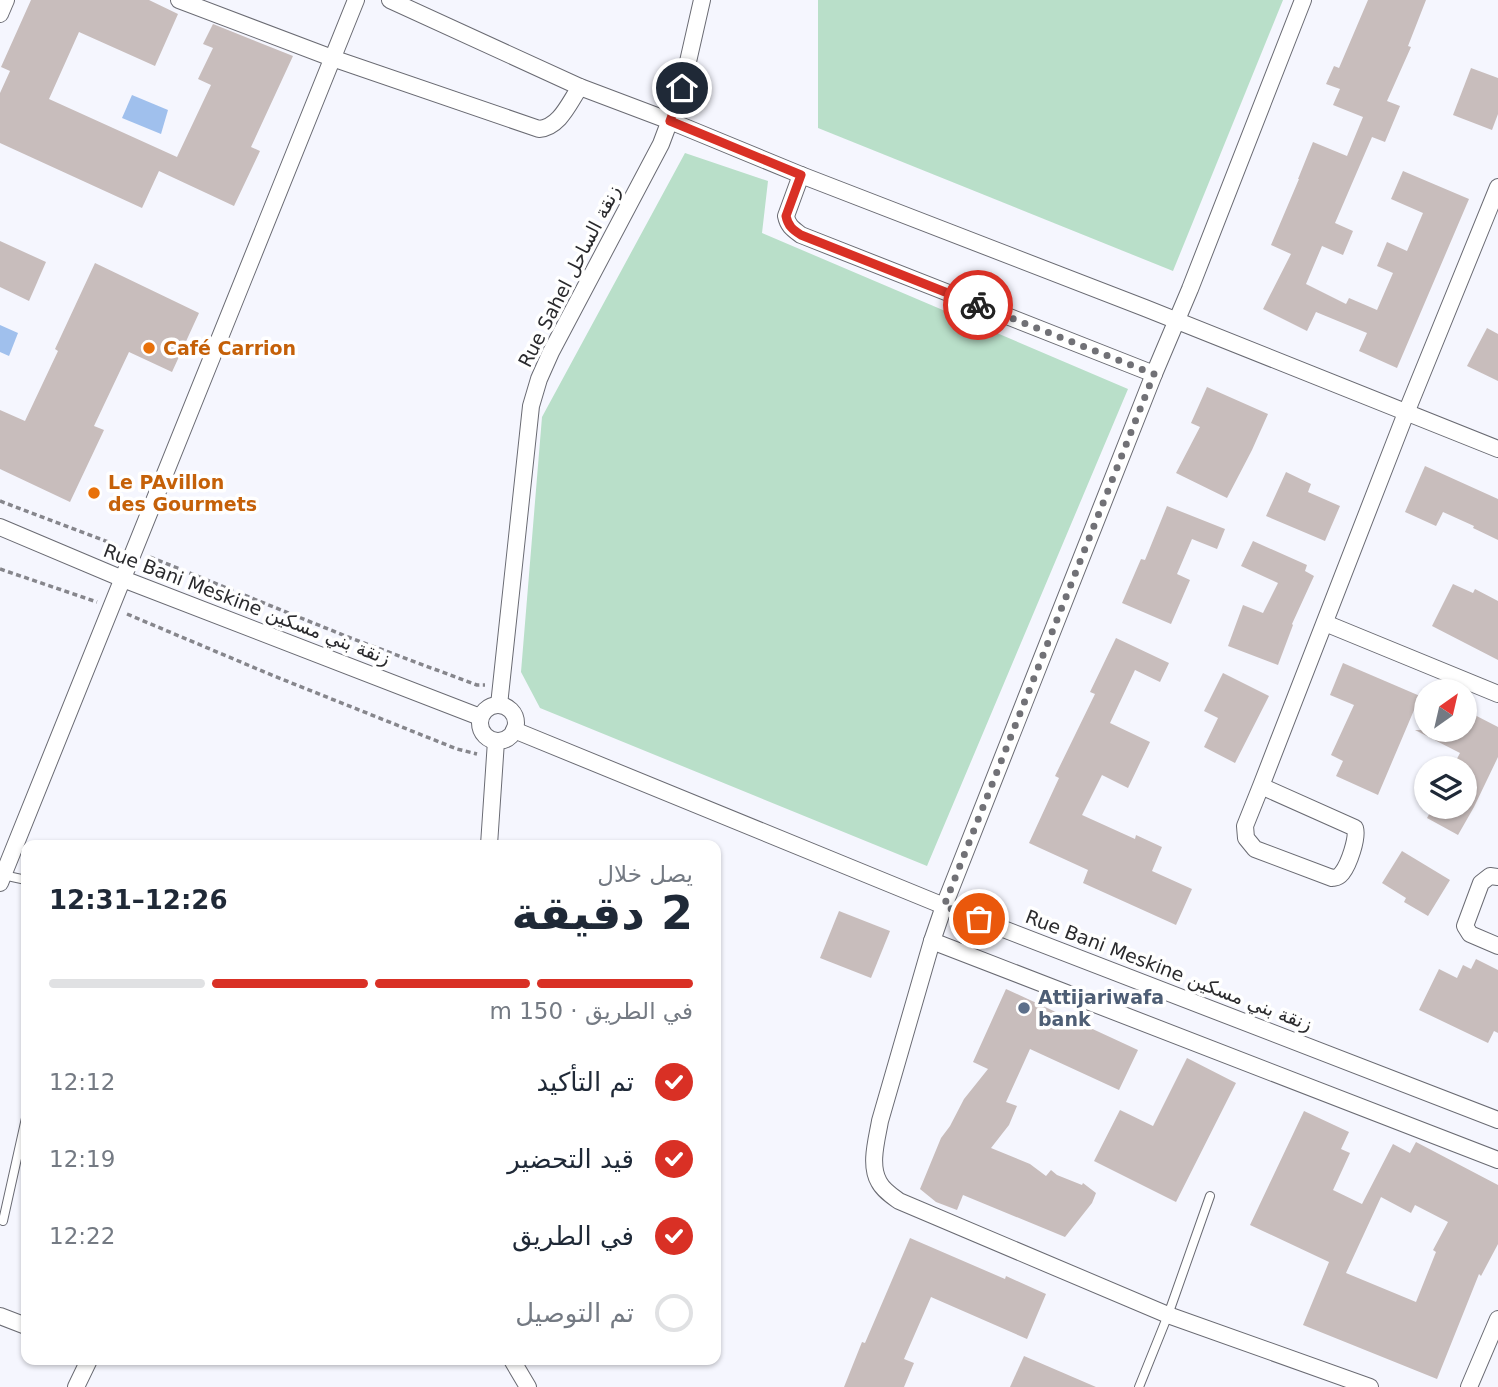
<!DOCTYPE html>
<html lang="ar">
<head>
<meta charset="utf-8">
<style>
	:root { --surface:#fff; --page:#f2f2f3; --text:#1f2937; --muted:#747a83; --line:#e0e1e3; --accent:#d93025 }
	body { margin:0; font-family:"DejaVu Sans",Cairo,sans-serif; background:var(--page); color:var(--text); direction:rtl; height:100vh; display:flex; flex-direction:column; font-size:26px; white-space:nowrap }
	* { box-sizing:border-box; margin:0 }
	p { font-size:23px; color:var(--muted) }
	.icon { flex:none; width:38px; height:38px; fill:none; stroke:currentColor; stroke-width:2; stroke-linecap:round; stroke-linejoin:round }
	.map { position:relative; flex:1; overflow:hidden; direction:ltr }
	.details { position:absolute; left:21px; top:840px; width:700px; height:525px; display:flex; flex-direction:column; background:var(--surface); border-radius:14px; box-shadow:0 2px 5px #0004; direction:rtl }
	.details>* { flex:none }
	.needle { width:46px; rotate:34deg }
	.fabs { position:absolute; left:1414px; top:679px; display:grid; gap:14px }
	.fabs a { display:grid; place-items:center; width:63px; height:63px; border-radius:50%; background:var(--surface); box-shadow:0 2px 5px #0004; font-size:35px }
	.pin { position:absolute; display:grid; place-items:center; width:60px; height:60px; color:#fff; margin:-30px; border:4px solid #fff; border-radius:50%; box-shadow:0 2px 7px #0007 }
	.courier { position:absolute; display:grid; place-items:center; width:70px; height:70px; margin:-35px; border:5px solid #d93025; border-radius:50%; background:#fff; color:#222; box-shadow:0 2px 9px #0007 }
	.headline em { font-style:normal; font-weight:800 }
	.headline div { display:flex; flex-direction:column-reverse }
	.headline { display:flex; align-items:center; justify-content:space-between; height:119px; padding:0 28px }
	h1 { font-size:46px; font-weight:800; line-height:52px }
	.bar { display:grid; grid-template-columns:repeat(4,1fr); gap:10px 7px; align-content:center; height:84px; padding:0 28px }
	.bar i { height:9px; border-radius:5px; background:var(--line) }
	.bar .current { background:var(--accent) }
	.bar p { grid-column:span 4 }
	ol { padding:0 28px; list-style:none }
	li { display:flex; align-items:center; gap:21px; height:77px }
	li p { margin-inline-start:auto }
	li .icon { padding:7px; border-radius:50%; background:var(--accent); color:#fff; stroke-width:4 }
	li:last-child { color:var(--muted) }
	li i { width:38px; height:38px; border:4px solid var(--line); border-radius:50% }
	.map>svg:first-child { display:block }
	.green { fill:#b9dfc9 }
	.water { fill:#a0c0ed }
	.building { fill:#c8bdbc; fill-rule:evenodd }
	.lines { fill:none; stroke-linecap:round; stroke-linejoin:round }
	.lane-casing { stroke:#6a6b73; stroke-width:10 }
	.street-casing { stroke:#6a6b73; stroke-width:18 }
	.path { stroke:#86868c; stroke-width:3.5; stroke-dasharray:5 3.5; stroke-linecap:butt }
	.lane { stroke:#fff; stroke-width:8 }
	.street { stroke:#fff; stroke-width:16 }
	.done { stroke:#717176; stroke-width:7; stroke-dasharray:0 12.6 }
	.route { stroke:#d93025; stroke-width:9 }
	.food-dot { fill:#e8710a; stroke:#fff; stroke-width:2.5 }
	.service-dot { fill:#5c6f8a; stroke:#fff; stroke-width:2.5 }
	.labels { text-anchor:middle; stroke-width:7; stroke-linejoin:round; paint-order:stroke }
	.street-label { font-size:19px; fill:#2a2a2d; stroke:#fff }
	.food-label { font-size:19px; font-weight:bold; fill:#c56008; stroke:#fff; text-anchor:start }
	.service-label { font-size:19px; font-weight:bold; fill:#4e5e75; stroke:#fff; text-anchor:start }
</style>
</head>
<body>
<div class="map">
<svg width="1498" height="1387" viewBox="0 0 1498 1387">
	<rect width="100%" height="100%" fill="#f5f6fe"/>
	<g class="green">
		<path d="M 818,0 L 1283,0 L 1173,271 L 818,128 Z"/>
		<path d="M 685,153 L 768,181 L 762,233 L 1128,389 L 927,866 L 540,708 L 521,672 L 542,417 Z"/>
	</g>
	<g class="water">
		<path d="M 132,95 L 168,110 L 161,134 L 122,118 Z"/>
		<path d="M 0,325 L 18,333 L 9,356 L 0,352 Z"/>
	</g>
	<g class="building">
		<path d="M 31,0 L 149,0 L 178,14 L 155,66 L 79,32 L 49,99 L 177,157 L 211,85 L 198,79 L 213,48 L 203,44 L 213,24 L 293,56 L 251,147 L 260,151 L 234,206 L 159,171 L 142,208 L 0,143 L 0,93 L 10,71 L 1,67 Z"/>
		<path d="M 1368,0 L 1426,0 L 1408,46 L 1411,47 L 1387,101 L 1400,106 L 1385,142 L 1372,137 L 1335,223 L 1353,231 L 1343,255 L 1322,246 L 1306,284 L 1346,304 L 1349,298 L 1377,310 L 1393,273 L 1377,266 L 1387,242 L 1407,251 L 1423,213 L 1391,199 L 1403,171 L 1469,199 L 1397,368 L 1359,351 L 1367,333 L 1316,312 L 1307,331 L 1263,309 L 1291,254 L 1271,245 L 1299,179 L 1298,179 L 1313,142 L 1347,156 L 1363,117 L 1333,105 L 1340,89 L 1326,84 L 1334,66 L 1339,68 Z"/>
		<path d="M 1471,68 L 1498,78 L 1498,114 L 1492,130 L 1453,115 Z"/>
		<path d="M 0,241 L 46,262 L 29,301 L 0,287 Z"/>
		<path d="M 95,263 L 199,313 L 172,372 L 129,352 L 94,426 L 104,430 L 70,502 L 0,469 L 0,410 L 25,421 L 58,351 L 55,349 Z"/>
		<path d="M 1487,328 L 1498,334 L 1498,381 L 1467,366 Z"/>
		<path d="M 1207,387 L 1268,414 L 1252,450 L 1227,498 L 1176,473 L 1200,427 L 1191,423 Z"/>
		<path d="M 1425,466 L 1498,499 L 1498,540 L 1473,528 L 1474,526 L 1443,512 L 1436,526 L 1405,512 Z"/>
		<path d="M 1286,472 L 1311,484 L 1308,492 L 1340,506 L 1325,541 L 1266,516 Z"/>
		<path d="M 1167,506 L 1225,529 L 1217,549 L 1192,539 L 1177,574 L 1190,580 L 1171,624 L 1122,603 L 1141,559 L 1145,560 Z"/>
		<path d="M 1253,541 L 1307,565 L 1305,571 L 1314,576 L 1292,624 L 1293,625 L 1278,665 L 1228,646 L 1243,605 L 1263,613 L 1278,583 L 1241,566 Z"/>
		<path d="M 1453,584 L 1473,593 L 1475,589 L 1498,601 L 1498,660 L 1432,626 Z"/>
		<path d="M 1116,638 L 1169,663 L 1160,682 L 1135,670 L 1110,723 L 1150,742 L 1128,788 L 1102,775 L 1082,815 L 1135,839 L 1136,835 L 1162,847 L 1152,871 L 1192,889 L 1176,925 L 1083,883 L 1088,870 L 1029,843 L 1059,778 L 1055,776 L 1095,694 L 1090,692 Z"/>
		<path d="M 1343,663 L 1420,696 L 1378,795 L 1336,776 L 1343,761 L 1331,755 L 1354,705 L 1330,695 Z"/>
		<path d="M 1223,673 L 1269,696 L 1235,763 L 1204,747 L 1218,718 L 1204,711 Z"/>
		<path d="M 1465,710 L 1498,727 L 1498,757 L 1474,807 L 1458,835 L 1427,818 L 1433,807 L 1465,807 L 1465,768 L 1452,768 L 1460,753 L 1415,730 L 1465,730 Z"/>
		<path d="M 1402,851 L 1450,880 L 1428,916 L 1404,902 L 1406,898 L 1382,883 Z"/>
		<path d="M 839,911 L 890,931 L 871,978 L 820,958 Z"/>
		<path d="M 1476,959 L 1498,970 L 1498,1033 L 1494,1031 L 1488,1043 L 1419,1010 L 1439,969 L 1457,978 L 1463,965 L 1471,969 Z"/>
		<path d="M 1006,989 L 1138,1050 L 1119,1090 L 1030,1049 L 1006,1102 L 1017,1106 L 1009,1125 L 991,1148 L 1030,1164 L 1046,1176 L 1051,1170 L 1057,1175 L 1082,1185 L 1083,1183 L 1096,1193 L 1092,1203 L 1065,1237 L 963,1195 L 957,1210 L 936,1202 L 920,1189 L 941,1138 L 950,1126 L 964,1099 L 988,1069 L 973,1062 Z"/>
		<path d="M 1187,1058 L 1236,1083 L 1176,1202 L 1094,1161 L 1120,1110 L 1153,1126 Z"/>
		<path d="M 1304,1111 L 1349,1132 L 1341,1149 L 1350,1153 L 1333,1190 L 1362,1204 L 1393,1144 L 1410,1153 L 1416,1142 L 1498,1185 L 1498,1244 L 1481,1276 L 1479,1274 L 1437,1379 L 1303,1325 L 1329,1262 L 1250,1225 ZM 1381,1197 L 1411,1213 L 1415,1205 L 1448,1222 L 1433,1250 L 1436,1252 L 1416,1302 L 1346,1273 Z"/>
		<path d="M 910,1238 L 1005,1279 L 1006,1276 L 1046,1294 L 1027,1339 L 931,1297 L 904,1359 L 914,1363 L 904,1387 L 844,1387 L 862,1342 L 865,1343 Z"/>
		<path d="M 1024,1356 L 1096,1387 L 1010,1387 Z"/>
	</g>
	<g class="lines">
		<defs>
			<g id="lane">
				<path d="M 3,875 L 26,880"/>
				<path d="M 3,1221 L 26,1118"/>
				<path d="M 1139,1387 L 1168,1315 L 1210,1196"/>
			</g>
			<g id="street">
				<path d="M 179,0 L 332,58 L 539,129 C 560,127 569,103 580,87"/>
				<path d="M 390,0 L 580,87 L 670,121 L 801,175 L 1145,308 L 1498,449"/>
				<path d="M 1303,0 L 1190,289 L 1154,374 L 944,906 L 932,941 L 880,1121 C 877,1139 869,1165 879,1182 C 883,1190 892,1196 899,1201 L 1168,1315 L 1370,1387"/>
				<path d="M 0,14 L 6,0"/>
				<path d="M 801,175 L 786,216 C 788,226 793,229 801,235 L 1154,374"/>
				<path d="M 0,527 L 123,579 L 480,717"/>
				<path d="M 1325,623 L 1498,694"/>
				<circle cx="498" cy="723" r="18"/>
				<path d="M 499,705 L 531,406 L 539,379 L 551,352 L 661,144 L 682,88 L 702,0"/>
				<path d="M 514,730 L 944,906 L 1498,1120"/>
				<path d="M 1261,786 L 1355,828 C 1358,838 1349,864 1342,873 C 1338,878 1337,877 1332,878 L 1255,849 L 1246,838 L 1245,826 L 1261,786 L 1406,413 L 1498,187"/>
				<path d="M 489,845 L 496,741"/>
				<path d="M 1498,877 L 1490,876 L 1481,883 L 1465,926 L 1470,934 L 1498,946"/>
				<path d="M 0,883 L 356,0"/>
				<path d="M 932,941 L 1498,1160"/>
				<path d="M 0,1316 L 26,1326"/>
				<path d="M 512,1360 L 528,1387"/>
				<path d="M 76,1387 L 89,1360"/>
				<path d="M 1469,1387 L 1498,1319"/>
			</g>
		</defs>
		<use href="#lane" class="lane-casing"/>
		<use href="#street" class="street-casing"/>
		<g class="path">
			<path d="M 0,501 L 119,546"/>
			<path d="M 150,557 L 348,637 L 477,685 L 485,685"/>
			<path d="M 0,569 L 97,602"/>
			<path d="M 127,614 L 274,676 L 457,749 L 477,754"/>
		</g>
		<use href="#lane" class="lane"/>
		<use href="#street" class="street"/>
	</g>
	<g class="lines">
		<path class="done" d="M 978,305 L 1154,374 L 944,906 L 979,919"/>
		<path class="route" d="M 682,88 L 670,121 L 801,175 L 786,216 C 788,226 793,230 801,235 L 978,305"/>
	</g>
	<g class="food-dot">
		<circle cx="149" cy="348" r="7"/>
		<circle cx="94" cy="493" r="7"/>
	</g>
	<circle class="service-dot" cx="1024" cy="1008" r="7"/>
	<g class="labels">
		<g class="street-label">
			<text transform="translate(569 276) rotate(-63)" y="7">Rue Sahel زنقة الساحل</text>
			<text transform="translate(247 604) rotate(21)" y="7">Rue Bani Meskine زنقة بني مسكين</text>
			<text transform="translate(1169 970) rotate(21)" y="7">Rue Bani Meskine زنقة بني مسكين</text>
		</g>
		<g class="food-label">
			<text x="163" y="355">Café Carrion</text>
			<text x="108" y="489">Le PAvillon<tspan x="108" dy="22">des Gourmets</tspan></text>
		</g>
		<g class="service-label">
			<text x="1038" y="1004">Attijariwafa<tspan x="1038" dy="22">bank</tspan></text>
		</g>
	</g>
</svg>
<div class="fabs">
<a><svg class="needle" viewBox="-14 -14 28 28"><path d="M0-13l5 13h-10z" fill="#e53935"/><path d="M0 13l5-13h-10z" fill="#747a83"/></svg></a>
<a><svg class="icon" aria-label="layers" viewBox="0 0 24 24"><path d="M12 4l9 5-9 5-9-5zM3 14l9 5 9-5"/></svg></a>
</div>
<div class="pin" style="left:979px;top:919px;background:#ea580c"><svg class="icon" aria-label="bag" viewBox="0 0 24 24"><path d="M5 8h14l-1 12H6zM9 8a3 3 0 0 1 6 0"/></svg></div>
<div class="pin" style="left:682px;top:88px;background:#1f2937"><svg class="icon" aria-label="home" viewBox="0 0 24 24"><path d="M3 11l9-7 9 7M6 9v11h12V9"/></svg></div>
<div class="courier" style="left:978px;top:305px"><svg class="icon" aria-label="bike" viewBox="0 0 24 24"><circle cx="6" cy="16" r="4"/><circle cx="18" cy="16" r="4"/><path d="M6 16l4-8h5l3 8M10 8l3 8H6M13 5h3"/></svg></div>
<section class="details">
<div class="headline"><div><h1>2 دقيقة</h1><p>يصل خلال</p></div><em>12:26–12:31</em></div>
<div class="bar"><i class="current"></i><i class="current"></i><i class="current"></i><i></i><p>في الطريق · 150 m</p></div>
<ol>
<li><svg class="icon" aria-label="check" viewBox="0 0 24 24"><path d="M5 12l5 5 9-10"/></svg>تم التأكيد<p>12:12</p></li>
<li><svg class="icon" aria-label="check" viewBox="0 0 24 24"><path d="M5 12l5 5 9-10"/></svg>قيد التحضير<p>12:19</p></li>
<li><svg class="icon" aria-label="check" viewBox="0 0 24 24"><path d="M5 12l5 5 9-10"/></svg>في الطريق<p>12:22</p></li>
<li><i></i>تم التوصيل</li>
</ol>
</section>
</div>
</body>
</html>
